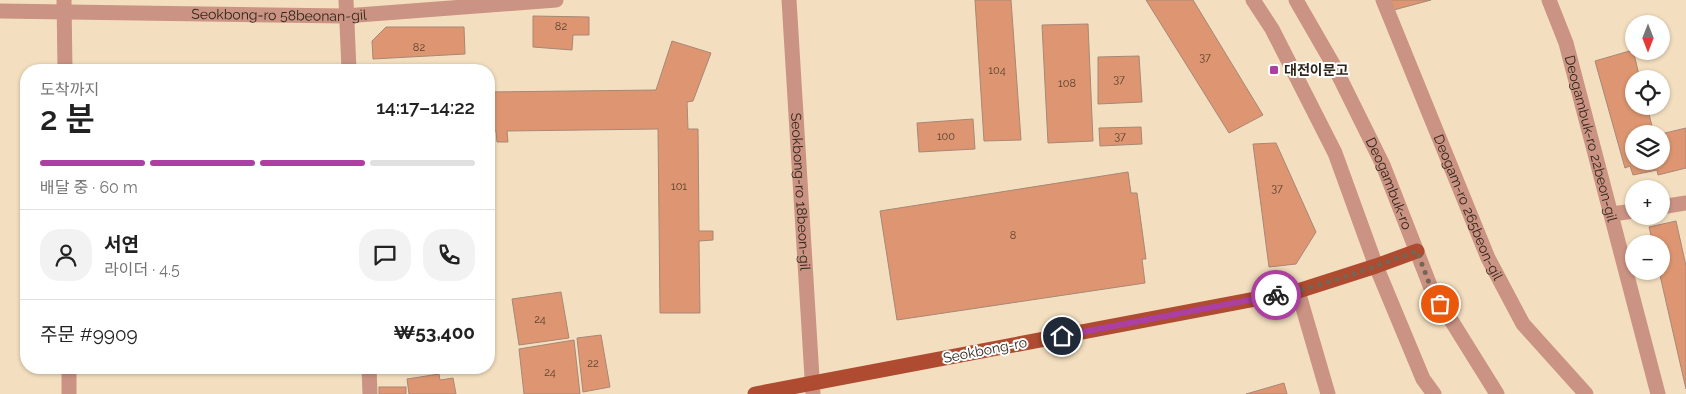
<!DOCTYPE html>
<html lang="ko">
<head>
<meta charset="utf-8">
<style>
	:root { --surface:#fff; --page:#f2f2f2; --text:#222; --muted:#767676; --line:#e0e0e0; --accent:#ab40a1 }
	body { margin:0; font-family:Raleway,"Noto Sans KR",sans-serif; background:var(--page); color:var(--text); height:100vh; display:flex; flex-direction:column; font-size:19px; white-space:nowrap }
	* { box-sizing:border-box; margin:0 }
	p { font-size:16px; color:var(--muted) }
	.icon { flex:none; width:28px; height:28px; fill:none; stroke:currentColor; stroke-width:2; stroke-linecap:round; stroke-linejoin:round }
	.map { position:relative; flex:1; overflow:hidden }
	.details { position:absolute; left:20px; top:64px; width:475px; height:310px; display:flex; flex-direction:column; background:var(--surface); border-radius:20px; box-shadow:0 1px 4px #0004 }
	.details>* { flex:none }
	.needle { width:32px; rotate:180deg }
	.fabs { position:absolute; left:1625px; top:15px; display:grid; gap:10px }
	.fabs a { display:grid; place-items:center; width:45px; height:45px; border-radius:50%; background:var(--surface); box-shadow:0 1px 4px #0004; font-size:25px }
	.pin { position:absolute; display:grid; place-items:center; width:42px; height:42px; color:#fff; margin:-21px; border:2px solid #fff; border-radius:50%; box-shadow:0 1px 5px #0007 }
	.courier { position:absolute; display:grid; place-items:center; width:50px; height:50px; margin:-25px; border:4px solid #ab40a1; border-radius:50%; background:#fff; color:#222; box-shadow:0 1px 6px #0007 }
	.head em { font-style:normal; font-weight:600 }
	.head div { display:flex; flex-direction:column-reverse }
	.head { display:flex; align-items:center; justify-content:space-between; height:85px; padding:0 20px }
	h1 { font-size:32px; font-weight:600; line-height:38px }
	.bar { display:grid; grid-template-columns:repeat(4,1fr); gap:8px 5px; align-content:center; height:60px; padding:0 20px }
	.bar i { height:6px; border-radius:4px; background:var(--line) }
	.bar .current { background:var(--accent) }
	.bar p { grid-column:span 4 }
	.line { display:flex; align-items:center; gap:12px; padding:0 20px; border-top:1px solid var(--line) }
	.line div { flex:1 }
	.round { display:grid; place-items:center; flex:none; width:52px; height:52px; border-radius:20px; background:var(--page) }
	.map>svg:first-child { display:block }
	.building { fill:#dd9671; stroke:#a88776 }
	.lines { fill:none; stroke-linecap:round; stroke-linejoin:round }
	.minor { stroke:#cb9383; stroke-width:15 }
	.major { stroke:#ae4b30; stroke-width:15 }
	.done { stroke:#736754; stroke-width:5; stroke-dasharray:0 9 }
	.route { stroke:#ab40a1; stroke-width:6 }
	.poi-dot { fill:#ab40a1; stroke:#fff; stroke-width:2 }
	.labels { text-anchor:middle; stroke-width:4; stroke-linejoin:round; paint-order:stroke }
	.number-label { font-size:11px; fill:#5a4230 }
	.street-label { font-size:14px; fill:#2e261a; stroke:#fff }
	.poi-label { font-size:14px; font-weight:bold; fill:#2e261a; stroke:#fff; text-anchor:start }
</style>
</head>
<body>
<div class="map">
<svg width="1686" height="394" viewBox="0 0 1686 394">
	<rect width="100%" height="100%" fill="#f3dfbf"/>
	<g class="building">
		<path d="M 975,0 L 1011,0 L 1021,140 L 984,141 Z"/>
		<path d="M 1146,0 L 1193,0 L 1263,115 L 1229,133 Z"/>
		<path d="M 1387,0 L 1431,0 L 1390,11 Z"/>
		<path d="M 533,16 L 589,17 L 589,35 L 573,35 L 572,50 L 533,47 Z"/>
		<path d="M 1088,24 L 1093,141 L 1048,143 L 1042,25 Z"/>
		<path d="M 386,27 L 464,27 L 465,54 L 373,59 L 372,41 Z"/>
		<path d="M 672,41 L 711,53 L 693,101 L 687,102 L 688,129 L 698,129 L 699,231 L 713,231 L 713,240 L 699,241 L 700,313 L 660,313 L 658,129 L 507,131 L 508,142 L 497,142 L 496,131 L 489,131 L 489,92 L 656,90 Z"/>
		<path d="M 1633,50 L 1640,79 L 1634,79 L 1634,106 L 1647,106 L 1654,134 L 1634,134 L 1634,161 L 1661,161 L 1661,134 L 1686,128 L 1686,168 L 1658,175 L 1657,170 L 1633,175 L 1630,166 L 1625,168 L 1595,61 Z"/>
		<path d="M 1139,56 L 1142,102 L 1098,104 L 1098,57 Z"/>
		<path d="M 973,119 L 975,149 L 919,152 L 917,123 Z"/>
		<path d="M 1141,127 L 1142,144 L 1100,146 L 1099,128 Z"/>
		<path d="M 1276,143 L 1316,232 L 1296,264 L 1269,267 L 1253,144 Z"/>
		<path d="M 1128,172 L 1131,193 L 1137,193 L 1146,259 L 1142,259 L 1145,283 L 897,320 L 880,211 Z"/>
		<path d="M 1676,221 L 1686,266 L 1686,389 L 1659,271 L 1661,271 L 1661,244 L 1653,244 L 1649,227 Z"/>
		<path d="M 561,292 L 569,338 L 519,345 L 512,299 Z"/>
		<path d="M 601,335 L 610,387 L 583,392 L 577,338 Z"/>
		<path d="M 574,340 L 580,394 L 524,394 L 519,349 Z"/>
		<path d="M 439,374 L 440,380 L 453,378 L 456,394 L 409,394 L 407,379 Z"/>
		<path d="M 1284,383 L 1287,394 L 1246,394 Z"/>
		<rect x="379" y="387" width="27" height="7"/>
	</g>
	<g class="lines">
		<g class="minor">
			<path d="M 64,0 L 65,70"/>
			<path d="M 346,0 L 349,70"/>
			<path id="s1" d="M 789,0 L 813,394"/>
			<path d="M 1253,0 L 1272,29 L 1335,153 L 1376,266 L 1423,379 L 1434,394"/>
			<path id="s2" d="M 1296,0 L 1334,66 L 1383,165 L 1431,288 L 1497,394"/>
			<path id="s3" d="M 1383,0 L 1488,258 L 1523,324 L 1586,394"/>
			<path id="s4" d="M 1549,0 L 1566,43 L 1658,394"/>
			<path id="s5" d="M 0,11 L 345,16 L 556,0"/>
			<path d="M 1661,207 L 1686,203"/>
			<path d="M 1612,214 L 1634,211"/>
			<path d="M 1298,291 L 1328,394"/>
			<path d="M 69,368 L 69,394"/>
			<path d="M 369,368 L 370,394"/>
		</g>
		<path class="major" d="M 755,394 L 1298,291 L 1376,266 L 1417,251"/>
	</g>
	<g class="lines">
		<path class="done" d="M 1276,295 C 1324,286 1371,268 1417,251 L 1431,288 L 1440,304"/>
		<path class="route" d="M 1062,336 L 1276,295"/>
	</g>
	<rect class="poi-dot" x="1269" y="65" width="10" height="10" rx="2.5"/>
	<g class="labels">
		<g class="number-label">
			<text x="561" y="30">82</text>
			<text x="419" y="51">82</text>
			<text x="1205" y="61">37</text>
			<text x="997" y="74">104</text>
			<text x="1119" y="83">37</text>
			<text x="1067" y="87">108</text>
			<text x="946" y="140">100</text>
			<text x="1120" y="140">37</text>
			<text x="679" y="190">101</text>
			<text x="1277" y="192">37</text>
			<text x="1013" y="239">8</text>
			<text x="540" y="323">24</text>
			<text x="593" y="367">22</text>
			<text x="550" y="376">24</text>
		</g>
		<g class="street-label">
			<text dy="5" stroke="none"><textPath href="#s5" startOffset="279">Seokbong-ro 58beonan-gil</textPath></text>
			<text dy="5" stroke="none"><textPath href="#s4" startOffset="145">Deogambuk-ro 22beon-gil</textPath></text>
			<text dy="5" stroke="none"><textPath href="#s2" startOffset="206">Deogambuk-ro</textPath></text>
			<text dy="5" stroke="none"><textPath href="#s1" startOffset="192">Seokbong-ro 18beon-gil</textPath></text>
			<text dy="5" stroke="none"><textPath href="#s3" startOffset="224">Deogam-ro 265beon-gil</textPath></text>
			<text transform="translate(985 350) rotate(-11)" y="5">Seokbong-ro</text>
		</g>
		<g class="poi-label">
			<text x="1284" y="75">대전이문고</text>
		</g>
	</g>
</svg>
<div class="fabs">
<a><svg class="needle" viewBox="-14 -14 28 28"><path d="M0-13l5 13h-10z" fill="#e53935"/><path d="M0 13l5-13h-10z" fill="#767676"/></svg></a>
<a><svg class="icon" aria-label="locate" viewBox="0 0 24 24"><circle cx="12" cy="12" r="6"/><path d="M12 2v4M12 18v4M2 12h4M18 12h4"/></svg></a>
<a><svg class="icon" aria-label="layers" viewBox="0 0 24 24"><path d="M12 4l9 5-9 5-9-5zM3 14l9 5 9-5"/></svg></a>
<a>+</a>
<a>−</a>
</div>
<div class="pin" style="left:1440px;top:304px;background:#ea580c"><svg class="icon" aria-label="bag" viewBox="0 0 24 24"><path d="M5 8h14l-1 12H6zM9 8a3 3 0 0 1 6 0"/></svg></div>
<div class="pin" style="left:1062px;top:336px;background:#1f2937"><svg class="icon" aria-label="home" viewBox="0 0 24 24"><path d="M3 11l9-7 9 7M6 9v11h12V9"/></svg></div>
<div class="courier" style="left:1276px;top:295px"><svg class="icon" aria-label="bike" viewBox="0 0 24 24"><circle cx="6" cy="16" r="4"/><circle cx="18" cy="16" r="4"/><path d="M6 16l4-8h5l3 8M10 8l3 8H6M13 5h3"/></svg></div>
<section class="details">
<div class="head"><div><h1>2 분</h1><p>도착까지</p></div><em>14:17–14:22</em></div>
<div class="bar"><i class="current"></i><i class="current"></i><i class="current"></i><i></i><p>배달 중 · 60 m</p></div>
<div class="line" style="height:90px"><a class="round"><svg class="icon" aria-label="person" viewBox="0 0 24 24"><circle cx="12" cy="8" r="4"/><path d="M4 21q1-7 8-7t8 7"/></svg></a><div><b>서연</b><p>라이더 · 4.5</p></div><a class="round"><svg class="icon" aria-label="chat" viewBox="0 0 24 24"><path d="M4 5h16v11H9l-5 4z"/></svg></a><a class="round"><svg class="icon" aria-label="phone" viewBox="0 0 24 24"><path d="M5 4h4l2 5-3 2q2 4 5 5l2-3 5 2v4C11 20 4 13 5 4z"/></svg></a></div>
<div class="line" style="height:65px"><div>주문 #9909</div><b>₩53,400</b></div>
</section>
</div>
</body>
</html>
